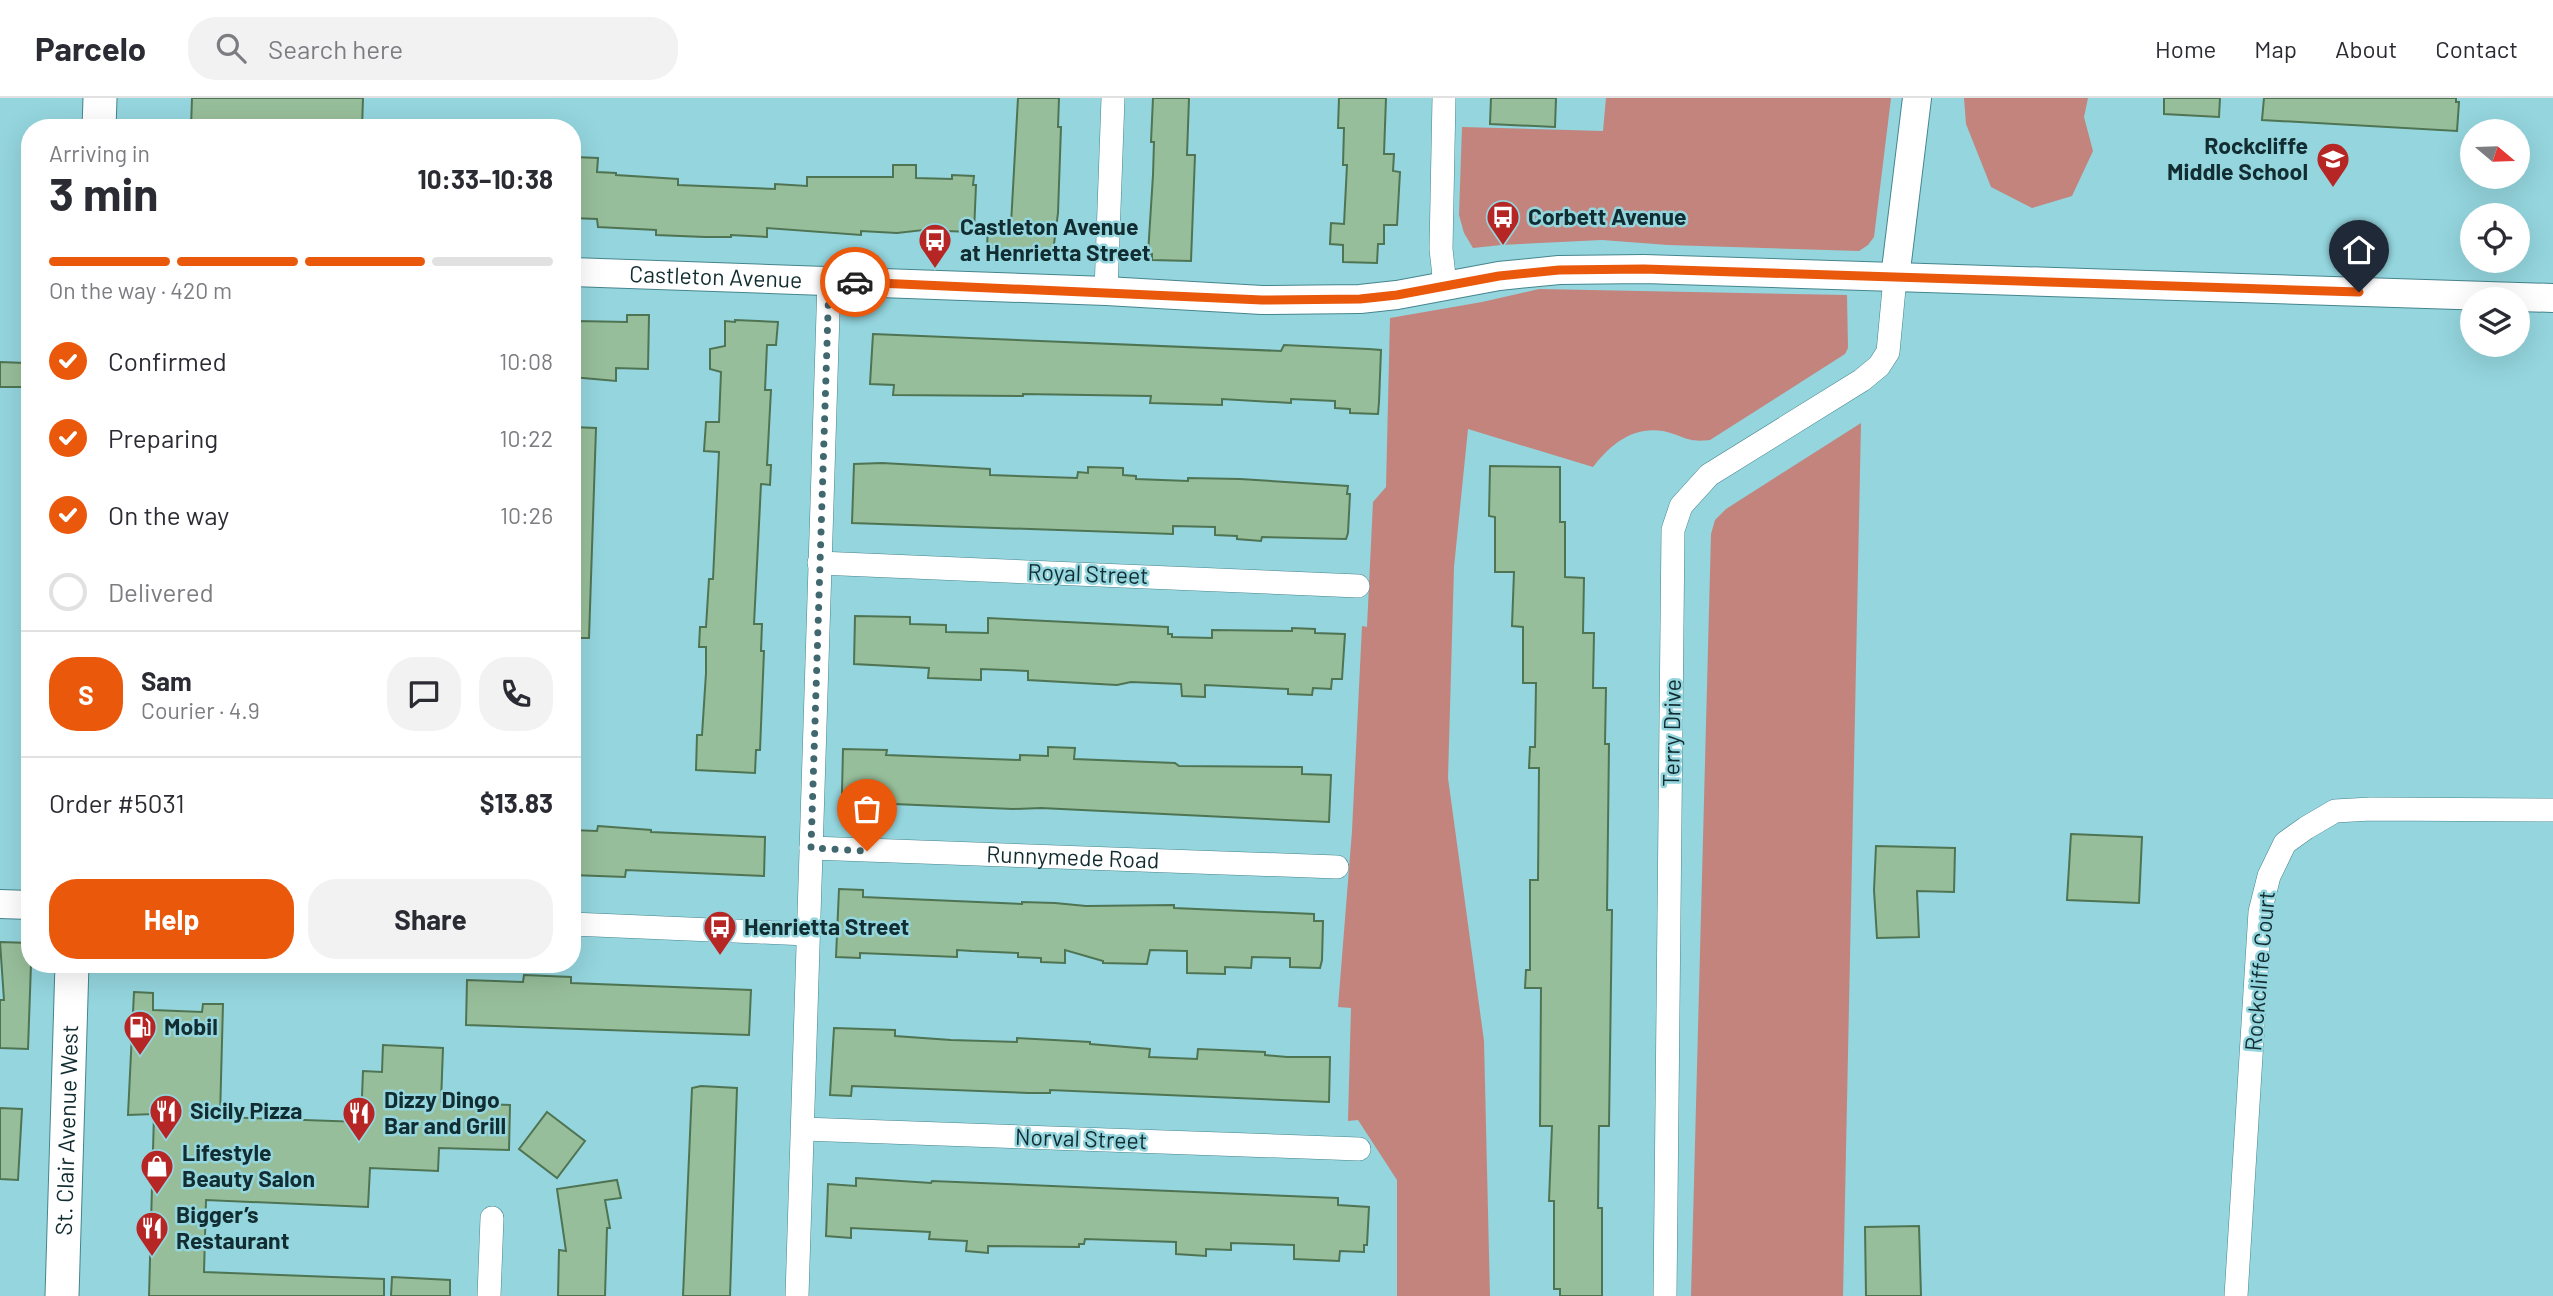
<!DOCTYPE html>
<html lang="en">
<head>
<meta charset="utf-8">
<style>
	:root { --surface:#fff; --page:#f2f2f3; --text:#2b2b33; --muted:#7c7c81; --line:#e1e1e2; --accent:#ea580c }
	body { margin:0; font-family:Barlow,sans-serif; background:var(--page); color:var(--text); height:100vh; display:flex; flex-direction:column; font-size:26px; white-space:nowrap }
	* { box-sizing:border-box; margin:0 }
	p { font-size:23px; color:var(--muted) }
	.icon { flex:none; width:38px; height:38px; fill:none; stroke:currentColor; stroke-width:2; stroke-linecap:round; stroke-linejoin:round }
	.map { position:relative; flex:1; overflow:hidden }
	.sheet { position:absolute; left:21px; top:21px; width:560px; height:854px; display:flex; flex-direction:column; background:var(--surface); border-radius:28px; box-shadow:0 7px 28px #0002 }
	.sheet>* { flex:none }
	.needle { width:46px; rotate:109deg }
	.fabs { position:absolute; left:2460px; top:21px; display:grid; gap:14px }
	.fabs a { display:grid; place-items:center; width:70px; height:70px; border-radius:50%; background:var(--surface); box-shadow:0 7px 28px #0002; font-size:35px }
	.pin { position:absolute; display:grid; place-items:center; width:60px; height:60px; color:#fff; margin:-72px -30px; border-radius:50% 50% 50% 0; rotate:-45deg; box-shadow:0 0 7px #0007 }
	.pin .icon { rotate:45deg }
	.courier { position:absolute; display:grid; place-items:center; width:70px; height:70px; margin:-35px; border:5px solid #ea580c; border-radius:50%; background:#fff; color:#222; box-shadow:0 2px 9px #0007 }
	.summary em { font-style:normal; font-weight:700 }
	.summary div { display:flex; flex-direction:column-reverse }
	.summary { display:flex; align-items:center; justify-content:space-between; height:119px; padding:0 28px }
	h1 { font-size:46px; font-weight:700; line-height:52px }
	.bar { display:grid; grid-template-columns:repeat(4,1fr); gap:10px 7px; align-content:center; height:84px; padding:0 28px }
	.bar i { height:9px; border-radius:5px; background:var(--line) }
	.bar .on { background:var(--accent) }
	.bar p { grid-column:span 4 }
	.line { display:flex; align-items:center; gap:18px; padding:0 28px; border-top:2px solid var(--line) }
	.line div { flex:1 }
	.round { display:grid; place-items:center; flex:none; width:74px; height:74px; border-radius:28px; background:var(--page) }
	ol { padding:0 28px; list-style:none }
	li { display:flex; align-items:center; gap:21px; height:77px }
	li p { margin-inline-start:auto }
	li .icon { padding:7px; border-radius:50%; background:var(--accent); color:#fff; stroke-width:4 }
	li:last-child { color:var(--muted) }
	li i { width:38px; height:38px; border:4px solid var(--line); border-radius:50% }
	.cta { display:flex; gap:14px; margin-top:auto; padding:14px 28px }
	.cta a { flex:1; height:80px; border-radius:28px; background:var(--accent); color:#fff; font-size:28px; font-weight:700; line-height:80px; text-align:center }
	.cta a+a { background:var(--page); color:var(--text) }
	header { display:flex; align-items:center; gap:42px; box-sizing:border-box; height:98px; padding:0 35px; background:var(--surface); border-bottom:2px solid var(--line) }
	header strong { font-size:33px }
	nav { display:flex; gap:38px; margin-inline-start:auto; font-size:24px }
	.search { width:490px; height:63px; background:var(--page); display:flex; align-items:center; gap:18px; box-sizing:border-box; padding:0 24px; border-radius:28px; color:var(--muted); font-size:26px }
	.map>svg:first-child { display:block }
	.green { fill:#c3847d }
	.building { fill:#97be9a; stroke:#4f7453; stroke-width:2 }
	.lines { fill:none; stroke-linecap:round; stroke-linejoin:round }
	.minor-casing { stroke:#45858e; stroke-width:24 }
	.tertiary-casing { stroke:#45858e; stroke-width:30 }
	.secondary-casing { stroke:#45858e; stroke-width:35 }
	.minor { stroke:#fff; stroke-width:23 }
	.tertiary { stroke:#fff; stroke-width:28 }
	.secondary { stroke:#fff; stroke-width:33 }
	.done { stroke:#40686e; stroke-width:7; stroke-dasharray:0 12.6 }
	.route { stroke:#ea580c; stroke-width:9 }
	.labels { text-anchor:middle; stroke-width:5; stroke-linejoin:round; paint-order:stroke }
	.poi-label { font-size:23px; font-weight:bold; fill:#122d31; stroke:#94d5de; text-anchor:start }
	.street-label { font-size:23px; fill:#122d31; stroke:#94d5de }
</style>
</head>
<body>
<header>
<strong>Parcelo</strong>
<div class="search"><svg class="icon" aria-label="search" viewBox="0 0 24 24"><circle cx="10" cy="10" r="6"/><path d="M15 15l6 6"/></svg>Search here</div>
<nav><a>Home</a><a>Map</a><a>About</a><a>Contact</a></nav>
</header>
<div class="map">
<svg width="2553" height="1198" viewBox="0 0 2553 1198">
	<rect width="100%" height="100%" fill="#94d5de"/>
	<g class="green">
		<path d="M 1606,0 L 1891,0 L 1874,139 L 1868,147 L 1859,153 L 1668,147 L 1602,142 L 1501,147 L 1473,150 L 1464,135 L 1459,117 L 1462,29 L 1603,33 Z"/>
		<path d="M 1964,0 L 2088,0 L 2084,19 L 2093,53 L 2072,98 L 2032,110 L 1991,89 L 1966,26 Z"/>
		<path d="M 1539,191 L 1847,197 L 1848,250 L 1845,256 L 1710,342 C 1685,345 1683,337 1663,333 C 1632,328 1610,347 1593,369 L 1468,331 L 1454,469 L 1448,680 L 1484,943 L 1490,1198 L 1397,1198 L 1397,1082 L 1358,1022 L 1348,1023 L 1351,910 L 1338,909 L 1352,733 L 1362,528 L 1367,529 L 1373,404 L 1386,389 L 1390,220 L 1482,204 Z"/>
		<path d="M 1861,325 L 1843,1198 L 1691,1198 L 1711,436 L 1715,422 L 1726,411 Z"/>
	</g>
	<g class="building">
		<path d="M 192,0 L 363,0 L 362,30 L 191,30 Z"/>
		<path d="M 1018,0 L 1059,0 L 1058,29 L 1061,29 L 1058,115 L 1053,154 L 987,150 L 988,125 L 1011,126 Z"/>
		<path d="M 1153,0 L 1189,0 L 1187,57 L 1195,57 L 1191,163 L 1152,162 L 1152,156 L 1148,156 L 1153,77 L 1154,44 L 1151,44 Z"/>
		<path d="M 1339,0 L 1386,0 L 1384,56 L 1394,56 L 1393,73 L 1400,74 L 1397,127 L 1384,127 L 1384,146 L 1378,146 L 1377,165 L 1343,164 L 1343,147 L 1330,146 L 1331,125 L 1344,126 L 1347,67 L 1343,67 L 1344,30 L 1338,30 Z"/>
		<path d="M 1491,0 L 1556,0 L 1555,29 L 1490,26 Z"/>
		<path d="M 2164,0 L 2220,0 L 2219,19 L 2164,16 Z"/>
		<path d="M 2264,0 L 2456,0 L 2456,4 L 2459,4 L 2457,33 L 2262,22 Z"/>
		<path d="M 574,59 L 598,60 L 597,74 L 616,75 L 616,77 L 678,81 L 678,87 L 775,91 L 775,86 L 807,88 L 807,79 L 893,79 L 893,67 L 916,67 L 916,80 L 952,81 L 952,77 L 974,78 L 973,87 L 976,87 L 974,134 L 945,133 L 945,140 L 923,139 L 923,132 L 897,135 L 861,133 L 861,137 L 767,130 L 767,139 L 731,137 L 731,139 L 705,139 L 656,137 L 656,132 L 598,129 L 597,121 L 572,120 Z"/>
		<path d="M 627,217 L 649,217 L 648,271 L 616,270 L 616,283 L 572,279 L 572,228 L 577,229 L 577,223 L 627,224 Z"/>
		<path d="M 735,222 L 778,224 L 776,247 L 767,247 L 765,292 L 771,292 L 767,367 L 771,367 L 770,387 L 761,386 L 754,526 L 762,526 L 761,553 L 764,553 L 760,652 L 756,652 L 755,675 L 696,672 L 697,637 L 702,637 L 706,575 L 706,549 L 699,549 L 700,529 L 706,529 L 709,481 L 713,481 L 719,354 L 704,353 L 706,324 L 719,324 L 721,274 L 710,271 L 710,251 L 725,248 L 725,223 L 735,224 Z"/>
		<path d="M 873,236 L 1281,253 L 1284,247 L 1368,251 L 1381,252 L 1379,304 L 1378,316 L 1350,315 L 1350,311 L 1335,310 L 1335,303 L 1291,301 L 1291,305 L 1222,301 L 1222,307 L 1150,305 L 1151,298 L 1023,296 L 1023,298 L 893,297 L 894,287 L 870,286 Z"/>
		<path d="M 0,264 L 25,265 L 24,289 L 0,289 Z"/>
		<path d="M 572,329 L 596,330 L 589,540 L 572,540 Z"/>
		<path d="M 882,365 L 990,371 L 990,377 L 1077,380 L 1078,374 L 1088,375 L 1088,369 L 1123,370 L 1123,377 L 1136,378 L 1136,381 L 1188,383 L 1188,380 L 1240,381 L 1348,388 L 1347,396 L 1350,396 L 1348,435 L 1346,441 L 1262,439 L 1261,443 L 1237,441 L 1237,438 L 1215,437 L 1215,429 L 1173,428 L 1173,436 L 852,425 L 854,366 Z"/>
		<path d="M 1490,368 L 1560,369 L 1560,424 L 1565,424 L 1565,479 L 1584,480 L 1583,535 L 1594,535 L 1593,590 L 1606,590 L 1605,646 L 1609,646 L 1607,812 L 1612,812 L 1609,1028 L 1599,1028 L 1598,1110 L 1602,1110 L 1602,1198 L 1560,1198 L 1560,1191 L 1554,1191 L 1554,1103 L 1549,1103 L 1552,1028 L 1540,1028 L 1541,890 L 1525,890 L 1526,872 L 1530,872 L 1530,782 L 1538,782 L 1539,670 L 1529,670 L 1530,649 L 1535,649 L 1536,585 L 1523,585 L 1523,529 L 1512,528 L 1514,474 L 1495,474 L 1495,419 L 1489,418 Z"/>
		<path d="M 855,518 L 910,519 L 910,526 L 946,527 L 946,534 L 988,535 L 988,520 L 1168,529 L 1168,536 L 1172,536 L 1172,539 L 1212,540 L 1212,532 L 1292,533 L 1292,530 L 1315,531 L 1315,535 L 1345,536 L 1342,581 L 1332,581 L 1331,591 L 1313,590 L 1312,597 L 1288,596 L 1288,591 L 1205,587 L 1205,599 L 1182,598 L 1181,586 L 1131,584 L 1117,587 L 1028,582 L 1028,573 L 981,571 L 981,582 L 928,580 L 929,570 L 854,566 Z"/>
		<path d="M 1048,649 L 1075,650 L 1074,661 L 1175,665 L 1179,668 L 1302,669 L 1302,676 L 1331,677 L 1329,724 L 1041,710 L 1013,711 L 870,705 L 870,696 L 842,695 L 843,651 L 887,652 L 886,657 L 1020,662 L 1020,657 L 1048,658 Z"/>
		<path d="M 598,728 L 651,732 L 651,734 L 765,739 L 764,778 L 626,772 L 625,779 L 572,777 L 572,732 L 597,733 Z"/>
		<path d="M 2071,736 L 2142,739 L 2139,805 L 2067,802 Z"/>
		<path d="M 1876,748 L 1955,750 L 1954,794 L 1917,793 L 1919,839 L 1877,840 L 1874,792 Z"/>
		<path d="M 839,791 L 863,792 L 863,799 L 1022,806 L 1022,804 L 1055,805 L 1086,808 L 1174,807 L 1174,810 L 1314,816 L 1314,823 L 1323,823 L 1322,862 L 1320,870 L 1290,869 L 1290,860 L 1252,859 L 1251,870 L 1225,869 L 1225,876 L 1187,875 L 1187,853 L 1150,852 L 1147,866 L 1103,865 L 1103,863 L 1065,852 L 1065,865 L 1041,864 L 1041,860 L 1018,859 L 1018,855 L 972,853 L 957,852 L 957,859 L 860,855 L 860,860 L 836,859 Z"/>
		<path d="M 0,844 L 30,845 L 31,866 L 28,951 L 0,950 L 0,902 L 4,902 Z"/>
		<path d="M 524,877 L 571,879 L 571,885 L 751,892 L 749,937 L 466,927 L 467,882 L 523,884 Z"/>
		<path d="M 134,894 L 153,895 L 153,912 L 202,914 L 203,906 L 223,906 L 220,1019 L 361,1024 L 363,973 L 382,974 L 383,947 L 443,950 L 441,1004 L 510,1007 L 509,1052 L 439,1050 L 438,1073 L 370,1070 L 368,1109 L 206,1102 L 204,1174 L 384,1181 L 384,1198 L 149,1198 L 154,1016 L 128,1017 Z"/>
		<path d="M 834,930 L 895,932 L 895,938 L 951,942 L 1017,944 L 1017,940 L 1090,944 L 1090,946 L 1150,951 L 1149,959 L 1197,961 L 1198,951 L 1265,954 L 1265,957 L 1287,959 L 1330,959 L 1329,1004 L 1050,992 L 1050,995 L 1029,995 L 852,988 L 851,998 L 830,997 Z"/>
		<path d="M 701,988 L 737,990 L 730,1198 L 683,1198 L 692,990 Z"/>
		<path d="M 0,1010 L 22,1011 L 18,1082 L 0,1081 Z"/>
		<path d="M 547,1014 L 585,1043 L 557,1080 L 519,1051 Z"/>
		<path d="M 856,1080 L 931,1085 L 932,1083 L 1338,1100 L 1338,1107 L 1369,1109 L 1367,1147 L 1364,1147 L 1364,1154 L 1340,1153 L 1339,1163 L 1294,1161 L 1294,1147 L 1231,1145 L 1231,1152 L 1206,1151 L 1206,1158 L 1176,1156 L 1176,1144 L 1085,1141 L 1084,1146 L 1079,1146 L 1079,1149 L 988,1148 L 988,1155 L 966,1153 L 967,1143 L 929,1141 L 930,1134 L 851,1130 L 851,1140 L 826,1138 L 828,1086 L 856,1088 Z"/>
		<path d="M 617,1082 L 621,1100 L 605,1102 L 610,1130 L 607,1130 L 605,1198 L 558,1198 L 559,1152 L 566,1153 L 557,1091 Z"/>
		<path d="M 1919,1128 L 1921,1198 L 1866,1198 L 1865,1129 Z"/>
		<path d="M 392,1179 L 450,1182 L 450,1198 L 391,1198 Z"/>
	</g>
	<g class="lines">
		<defs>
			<g id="minor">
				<path d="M 1444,0 L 1441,151 L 1445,187"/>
				<path d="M 1106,193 L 1113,0"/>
				<path d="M 819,465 L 1358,488"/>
				<path id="s1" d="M 811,750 L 1337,769"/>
				<path d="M 572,826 L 807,836"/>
				<path d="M 803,1031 L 1359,1051"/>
				<path d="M 489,1198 L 492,1120"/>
				<path d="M 797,1198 L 829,183"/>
				<path d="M 1665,1198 L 1673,432 L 1681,408 L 1709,377 L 1862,282 L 1879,268 L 1888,254 L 1895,180"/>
				<path d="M 2236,1198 L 2260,814 L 2269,778 L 2285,745 L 2306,730 L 2335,713 L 2371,711 L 2553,712"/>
			</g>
			<g id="tertiary">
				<path id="s2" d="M 572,174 L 1106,193 L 1262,202 L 1360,201 L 1397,197 L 1499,178 L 1559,172 L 1644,171 L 2553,200"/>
				<path d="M 1895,180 L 1917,0"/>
				<path d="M 0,806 L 30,807"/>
			</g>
			<g id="secondary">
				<path d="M 99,30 L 100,0"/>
				<path id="s3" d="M 62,1198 L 72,866"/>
			</g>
		</defs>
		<use href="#minor" class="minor-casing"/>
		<use href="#tertiary" class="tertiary-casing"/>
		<use href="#secondary" class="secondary-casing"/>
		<use href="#minor" class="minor"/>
		<use href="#tertiary" class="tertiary"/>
		<use href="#secondary" class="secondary"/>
	</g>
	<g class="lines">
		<path class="done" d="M 855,184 L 829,183 L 811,750 L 867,753"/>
		<path class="route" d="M 855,184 L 1262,202 L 1360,201 L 1397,197 L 1499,178 L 1559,172 L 1644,171 L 2359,194"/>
	</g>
	<defs>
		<symbol id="school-pin" viewBox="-11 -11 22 30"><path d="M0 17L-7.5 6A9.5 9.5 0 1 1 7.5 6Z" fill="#b62625" stroke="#94d5de"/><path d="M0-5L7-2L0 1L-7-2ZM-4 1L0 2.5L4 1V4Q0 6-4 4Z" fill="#fff"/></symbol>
		<symbol id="bus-pin" viewBox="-11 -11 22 30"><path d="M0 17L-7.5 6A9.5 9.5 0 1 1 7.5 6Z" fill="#b62625" stroke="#94d5de"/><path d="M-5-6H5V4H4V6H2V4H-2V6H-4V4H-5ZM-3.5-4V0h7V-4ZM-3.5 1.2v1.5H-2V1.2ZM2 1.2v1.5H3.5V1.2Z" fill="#fff"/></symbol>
		<symbol id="fuel-pin" viewBox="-11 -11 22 30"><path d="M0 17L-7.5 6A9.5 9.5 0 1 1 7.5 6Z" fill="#b62625" stroke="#94d5de"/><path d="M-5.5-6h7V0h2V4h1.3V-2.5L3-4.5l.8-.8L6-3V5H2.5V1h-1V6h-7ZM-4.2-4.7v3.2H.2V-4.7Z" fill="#fff"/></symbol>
		<symbol id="restaurant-pin" viewBox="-11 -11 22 30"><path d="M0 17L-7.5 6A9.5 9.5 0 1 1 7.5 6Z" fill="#b62625" stroke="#94d5de"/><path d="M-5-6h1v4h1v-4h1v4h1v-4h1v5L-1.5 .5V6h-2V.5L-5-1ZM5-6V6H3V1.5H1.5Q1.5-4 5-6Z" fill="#fff"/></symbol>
		<symbol id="shop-pin" viewBox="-11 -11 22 30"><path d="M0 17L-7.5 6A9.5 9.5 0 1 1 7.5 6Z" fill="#b62625" stroke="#94d5de"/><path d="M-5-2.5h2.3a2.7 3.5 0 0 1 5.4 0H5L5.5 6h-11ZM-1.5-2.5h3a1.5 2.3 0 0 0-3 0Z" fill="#fff"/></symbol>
	</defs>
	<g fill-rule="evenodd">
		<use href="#school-pin" x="2314" y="42" width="38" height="52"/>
		<use href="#bus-pin" x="1484" y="100" width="38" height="52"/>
		<use href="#bus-pin" x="916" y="123" width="38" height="52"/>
		<use href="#bus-pin" x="701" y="810" width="38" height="52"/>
		<use href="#fuel-pin" x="121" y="910" width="38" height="52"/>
		<use href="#restaurant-pin" x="147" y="994" width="38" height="52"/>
		<use href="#restaurant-pin" x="340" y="996" width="38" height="52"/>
		<use href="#shop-pin" x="138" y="1049" width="38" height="52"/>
		<use href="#restaurant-pin" x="133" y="1111" width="38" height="52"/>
	</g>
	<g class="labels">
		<g class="poi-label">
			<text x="2308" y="56" text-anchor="end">Rockcliffe<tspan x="2308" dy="26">Middle School</tspan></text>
			<text x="1528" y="127">Corbett Avenue</text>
			<text x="960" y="137">Castleton Avenue<tspan x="960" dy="26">at Henrietta Street</tspan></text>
			<text x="744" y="837">Henrietta Street</text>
			<text x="164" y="937">Mobil</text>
			<text x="384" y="1010">Dizzy Dingo<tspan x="384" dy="26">Bar and Grill</tspan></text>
			<text x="190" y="1021">Sicily Pizza</text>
			<text x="182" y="1063">Lifestyle<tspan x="182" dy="26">Beauty Salon</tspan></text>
			<text x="176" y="1125">Bigger’s<tspan x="176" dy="26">Restaurant</tspan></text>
		</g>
		<g class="street-label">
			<text dy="8" stroke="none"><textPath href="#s2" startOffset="144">Castleton Avenue</textPath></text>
			<text transform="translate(1088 476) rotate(2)" y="8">Royal Street</text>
			<text transform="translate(1672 635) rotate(-89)" y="8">Terry Drive</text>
			<text dy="8" stroke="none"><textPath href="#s1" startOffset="262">Runnymede Road</textPath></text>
			<text transform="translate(2260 873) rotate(-85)" y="8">Rockcliffe Court</text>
			<text dy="8" stroke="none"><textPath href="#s3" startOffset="166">St. Clair Avenue West</textPath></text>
			<text transform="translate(1081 1041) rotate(2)" y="8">Norval Street</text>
		</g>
	</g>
</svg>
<div class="fabs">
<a><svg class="needle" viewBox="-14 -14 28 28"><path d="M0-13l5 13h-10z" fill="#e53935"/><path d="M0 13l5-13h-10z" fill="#7c7c81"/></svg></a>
<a><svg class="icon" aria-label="locate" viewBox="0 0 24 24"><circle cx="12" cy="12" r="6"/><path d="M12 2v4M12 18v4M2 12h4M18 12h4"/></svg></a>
<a><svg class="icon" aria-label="layers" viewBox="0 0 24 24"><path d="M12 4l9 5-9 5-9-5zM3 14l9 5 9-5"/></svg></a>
</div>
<div class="pin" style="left:867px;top:753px;background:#ea580c"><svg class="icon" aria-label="bag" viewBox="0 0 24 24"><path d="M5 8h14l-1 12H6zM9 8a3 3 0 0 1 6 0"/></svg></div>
<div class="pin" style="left:2359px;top:194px;background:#1f2937"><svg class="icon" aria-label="home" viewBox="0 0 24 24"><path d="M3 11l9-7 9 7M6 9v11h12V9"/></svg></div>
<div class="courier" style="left:855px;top:184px"><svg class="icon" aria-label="car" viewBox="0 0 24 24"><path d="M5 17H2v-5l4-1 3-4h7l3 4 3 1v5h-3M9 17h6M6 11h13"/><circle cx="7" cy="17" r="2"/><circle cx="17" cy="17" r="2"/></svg></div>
<section class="sheet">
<div class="summary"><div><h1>3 min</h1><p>Arriving in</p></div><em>10:33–10:38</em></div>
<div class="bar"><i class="on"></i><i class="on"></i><i class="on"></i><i></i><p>On the way · 420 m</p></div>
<ol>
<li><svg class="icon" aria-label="check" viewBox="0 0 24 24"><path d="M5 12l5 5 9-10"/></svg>Confirmed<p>10:08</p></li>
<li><svg class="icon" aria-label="check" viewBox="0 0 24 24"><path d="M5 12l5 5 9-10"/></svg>Preparing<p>10:22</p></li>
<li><svg class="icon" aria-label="check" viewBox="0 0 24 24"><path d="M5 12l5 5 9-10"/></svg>On the way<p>10:26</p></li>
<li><i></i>Delivered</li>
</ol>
<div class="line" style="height:126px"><b class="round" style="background:var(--accent);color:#fff">S</b><div><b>Sam</b><p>Courier · 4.9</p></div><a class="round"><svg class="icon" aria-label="chat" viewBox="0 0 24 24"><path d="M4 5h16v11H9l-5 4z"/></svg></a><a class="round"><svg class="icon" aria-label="phone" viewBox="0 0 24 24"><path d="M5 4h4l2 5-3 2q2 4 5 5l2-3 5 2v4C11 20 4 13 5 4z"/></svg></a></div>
<div class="line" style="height:91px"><div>Order #5031</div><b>$13.83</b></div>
<div class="cta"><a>Help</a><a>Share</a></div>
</section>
</div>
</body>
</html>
